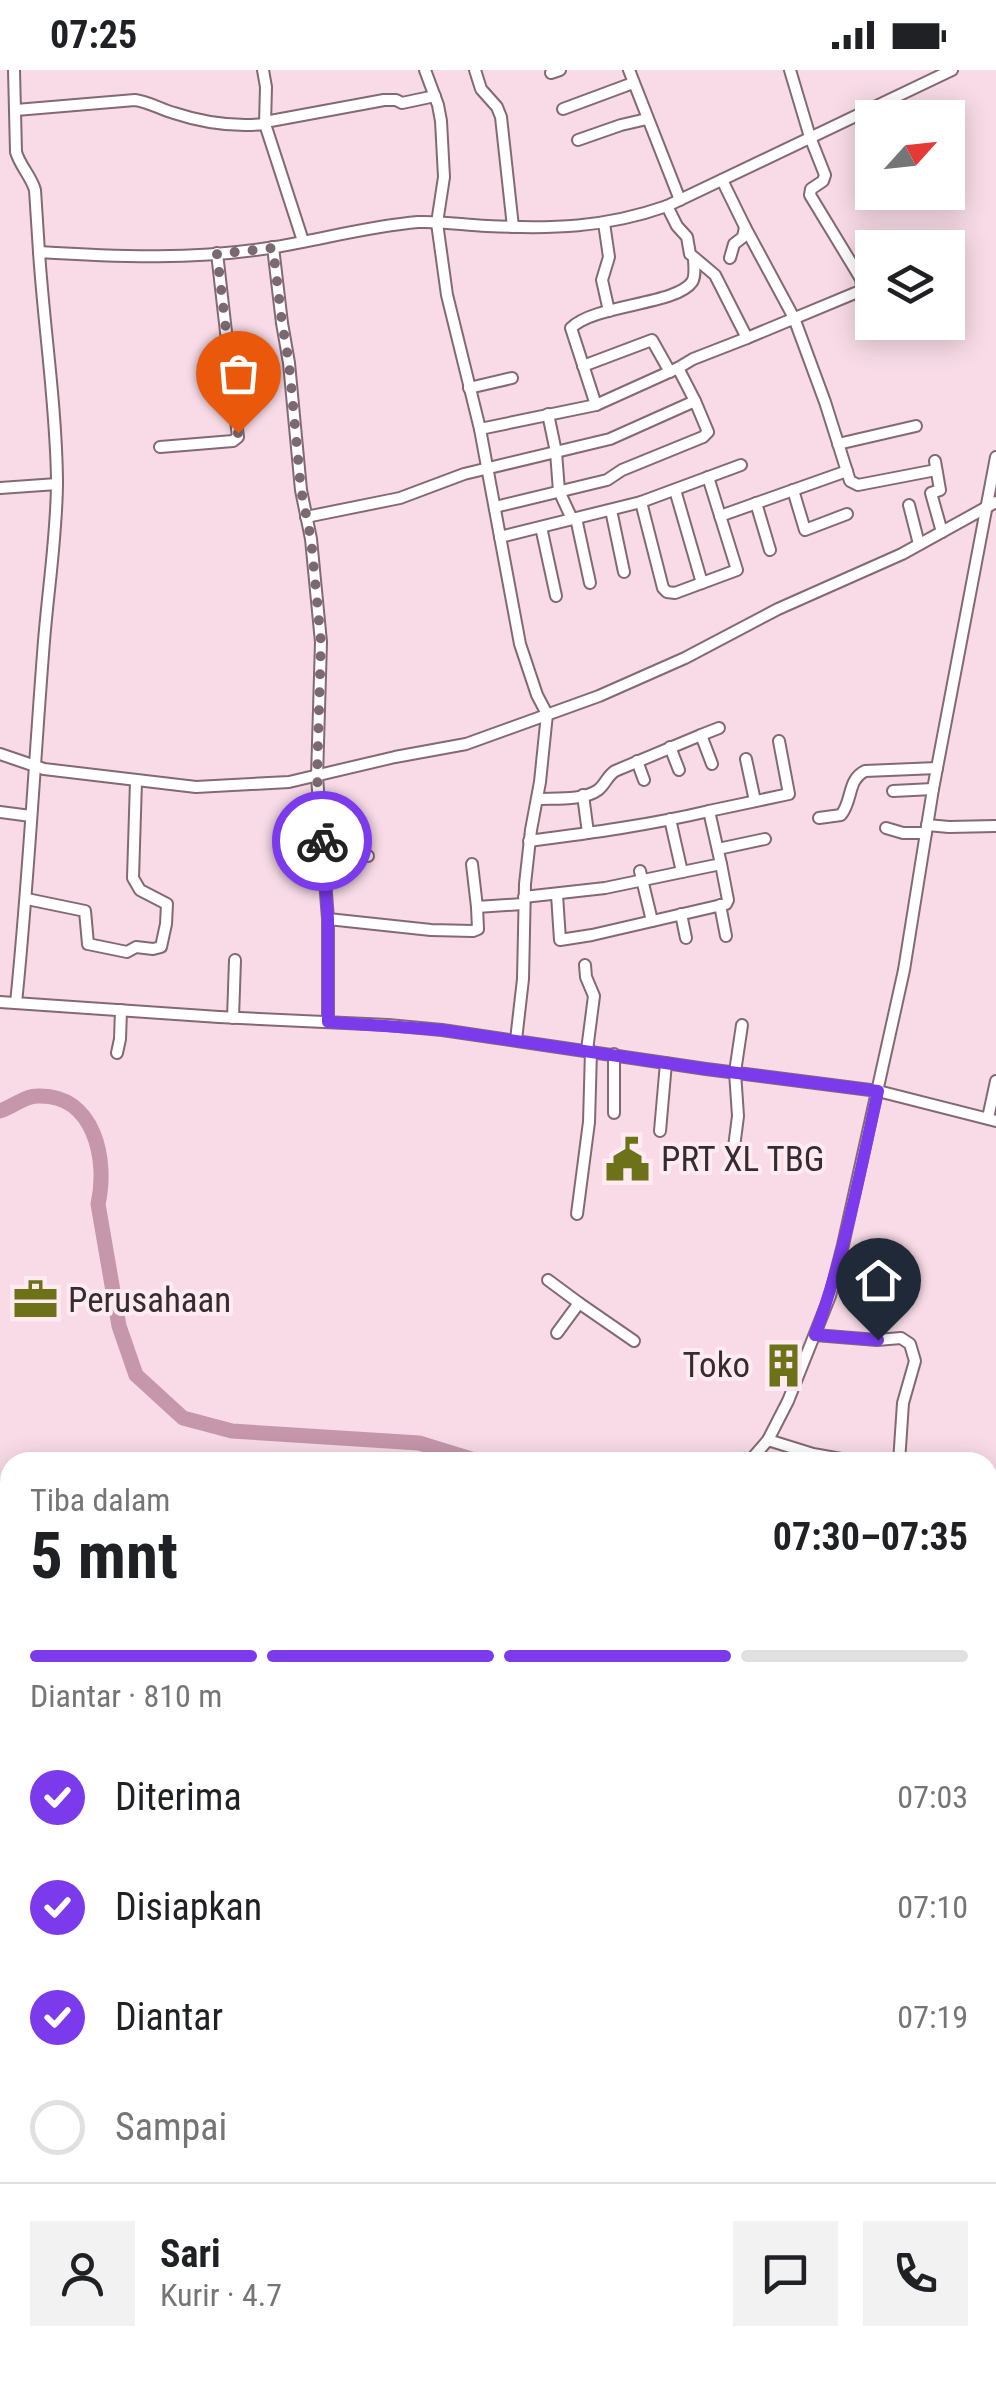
<!DOCTYPE html>
<html lang="id">
<head>
<meta charset="utf-8">
<style>
	:root { --surface:#fff; --page:#f2f2f2; --text:#202124; --muted:#757577; --line:#e0e0e0; --accent:#7c3aed }
	body { margin:0; font-family:"Roboto Condensed",sans-serif; background:var(--page); color:var(--text); height:100vh; display:flex; flex-direction:column; font-size:38px; white-space:nowrap }
	* { box-sizing:border-box; margin:0 }
	p { font-size:32px; color:var(--muted) }
	.icon { flex:none; width:55px; height:55px; fill:none; stroke:currentColor; stroke-width:2; stroke-linecap:round; stroke-linejoin:round }
	.map { position:relative; flex:1; overflow:hidden }
	.side { position:absolute; left:0px; top:1382px; width:998px; height:932px; display:flex; flex-direction:column; background:var(--surface); border-radius:30px 30px 0 0; box-shadow:0 5px 25px #0003 }
	.side>* { flex:none }
	.needle { width:65px; rotate:63deg }
	.tools { position:absolute; left:855px; top:30px; display:grid; gap:20px }
	.tools a { display:grid; place-items:center; width:110px; height:110px; border-radius:0px; background:var(--surface); box-shadow:0 5px 25px #0003; font-size:50px }
	.pin { position:absolute; display:grid; place-items:center; width:85px; height:85px; color:#fff; margin:-102px -42px; border-radius:50% 50% 50% 0; rotate:-45deg; box-shadow:0 0 10px #0007 }
	.pin .icon { rotate:45deg }
	.courier { position:absolute; display:grid; place-items:center; width:100px; height:100px; margin:-50px; border:8px solid #7c3aed; border-radius:50%; background:#fff; color:#222; box-shadow:0 2px 12px #0007 }
	.summary em { font-style:normal; font-weight:700 }
	.summary div { display:flex; flex-direction:column-reverse }
	.summary { display:flex; align-items:center; justify-content:space-between; height:170px; padding:0 30px }
	h1 { font-size:65px; font-weight:700; line-height:75px }
	.bar { display:grid; grid-template-columns:repeat(4,1fr); gap:15px 10px; align-content:center; height:120px; padding:0 30px }
	.bar i { height:12px; border-radius:8px; background:var(--line) }
	.bar .active { background:var(--accent) }
	.bar p { grid-column:span 4 }
	.line { display:flex; align-items:center; gap:25px; padding:0 30px; border-top:2px solid var(--line) }
	.line div { flex:1 }
	.round { display:grid; place-items:center; flex:none; width:105px; height:105px; border-radius:0px; background:var(--page) }
	ol { padding:0 30px; list-style:none }
	li { display:flex; align-items:center; gap:30px; height:110px }
	li p { margin-inline-start:auto }
	li .icon { padding:10px; border-radius:50%; background:var(--accent); color:#fff; stroke-width:4 }
	li:last-child { color:var(--muted) }
	li i { width:55px; height:55px; border:5px solid var(--line); border-radius:50% }
	.status { display:flex; justify-content:space-between; align-items:center; height:70px; padding:0 50px; background:var(--surface); direction:ltr }
	.status svg { height:28px; fill:currentColor }
	.map>svg:first-child { display:block }
	.lines { fill:none; stroke-linecap:round; stroke-linejoin:round }
	.river { stroke:#c696aa; stroke-width:15 }
	.street-casing { stroke:#836974; stroke-width:14 }
	.secondary-casing { stroke:#836974; stroke-width:19 }
	.street { stroke:#fff; stroke-width:10 }
	.secondary { stroke:#eef1c8; stroke-width:15 }
	.done { stroke:#7a6970; stroke-width:10; stroke-dasharray:0 18 }
	.route { stroke:#7c3aed; stroke-width:12 }
	.labels { text-anchor:middle; stroke-width:8; stroke-linejoin:round; paint-order:stroke }
	.poi-label { font-size:35px; fill:#362b30; stroke:#feebf2; text-anchor:start }
</style>
</head>
<body>
<div class="status"><b>07:25</b><svg viewBox="0 0 49 12"><path d="M0 12V9h3v3zM5 12V6h3v6zM10 12V3h3v9zM15 12V0h3v12zM26 1h20v11H26zM47 4h2v5h-2z"/></svg></div>
<div class="map">
<svg width="996" height="2314" viewBox="0 0 996 2314">
	<rect width="100%" height="100%" fill="#f8dbe6"/>
	<g class="lines">
		<g class="river">
			<path d="M 0,1041 C 12,1037 25,1026 37,1026 C 95,1023 108,1091 98,1134 L 119,1256 L 136,1305 L 183,1348 L 232,1361 L 419,1373 L 481,1392"/>
			<path d="M 988,1776 L 996,1777"/>
		</g>
		<defs>
			<g id="street">
				<path d="M 14,0 L 16,82 C 20,96 31,106 35,120 L 39,182"/>
				<path d="M 263,0 L 266,17 L 265,54 L 303,171"/>
				<path d="M 425,0 L 438,35 L 441,51 L 444,107 L 437,153 L 447,225 L 480,359 L 520,574 L 537,625 L 547,644 L 540,712 L 531,760 L 525,814 L 523,909 L 516,970"/>
				<path d="M 475,0 L 481,19 L 497,37 L 501,47 L 513,157"/>
				<path d="M 629,0 L 680,130"/>
				<path d="M 551,3 L 560,0"/>
				<path d="M 563,39 L 633,13"/>
				<path d="M 16,40 L 135,30 C 149,32 160,39 174,43 C 204,53 234,57 265,54"/>
				<path d="M 265,52 L 384,30 L 396,30 L 402,33 L 435,26"/>
				<path d="M 578,70 L 621,55 L 647,49"/>
				<path d="M 722,110 L 745,157 L 743,167 L 734,174 L 730,188"/>
				<path d="M 667,136 L 677,156 L 687,167 L 690,184 L 715,205 L 747,268 L 860,221 L 862,217 L 861,209 L 810,125 L 811,119 L 823,111 L 825,105 L 810,67 L 790,0"/>
				<path d="M 604,153 L 609,187 L 602,210 L 609,241"/>
				<path d="M 745,157 L 794,248 L 825,332 L 850,411 L 858,415 L 936,400"/>
				<path d="M 273,177 L 282,253 L 289,293 L 301,420 L 311,469 L 321,572 L 317,707 L 328,849 L 328,952"/>
				<path d="M 694,188 C 694,195 696,206 692,212 C 676,235 595,234 571,258 L 596,335 L 678,298 L 693,289 L 747,268"/>
				<path d="M 583,296 L 652,270 L 670,302"/>
				<path d="M 469,318 L 512,308"/>
				<path d="M 548,344 L 556,382 L 559,421 L 572,449"/>
				<path d="M 480,359 L 596,335"/>
				<path d="M 838,374 L 916,356"/>
				<path d="M 160,377 L 233,371 L 238,367 L 217,183"/>
				<path d="M 935,391 L 940,420 L 931,423 L 942,462"/>
				<path d="M 0,418 L 57,414"/>
				<path d="M 675,420 L 702,513"/>
				<path d="M 793,420 L 805,460 L 847,444"/>
				<path d="M 641,432 L 663,518 L 667,522 L 675,523 L 737,500 L 708,407"/>
				<path d="M 756,433 L 770,480"/>
				<path d="M 909,435 L 919,474"/>
				<path d="M 495,437 L 607,410 L 622,400 L 703,367 L 708,362 L 695,331"/>
				<path d="M 611,440 L 624,502"/>
				<path d="M 720,446 L 847,401"/>
				<path d="M 306,447 L 400,428 L 464,404 L 610,369 L 695,331 L 678,298"/>
				<path d="M 576,448 L 590,513"/>
				<path d="M 541,457 L 556,526"/>
				<path d="M 500,467 L 641,432 L 741,395"/>
				<path d="M 701,665 L 719,658"/>
				<path d="M 670,677 L 679,700"/>
				<path d="M 0,684 L 44,699 L 196,717 L 289,712 L 395,687 L 466,674 L 599,626 L 685,588 L 778,539 L 902,484 L 996,432"/>
				<path d="M 746,689 L 755,731"/>
				<path d="M 637,691 L 644,710"/>
				<path d="M 893,721 L 933,719"/>
				<path d="M 583,725 L 588,763"/>
				<path d="M 537,729 C 554,728 583,731 598,720 C 605,715 607,706 615,701 L 701,665 L 712,694"/>
				<path d="M 709,741 L 789,724 L 779,671"/>
				<path d="M 0,742 L 31,746"/>
				<path d="M 819,748 L 841,745 C 853,730 847,710 865,701 L 937,698"/>
				<path d="M 927,755 L 949,757 L 996,756"/>
				<path d="M 886,758 L 903,763 L 926,763"/>
				<path d="M 529,771 C 590,763 650,755 709,741 L 721,794 L 682,802 L 670,749"/>
				<path d="M 718,779 L 765,769"/>
				<path d="M 323,786 L 368,786"/>
				<path d="M 472,794 L 477,837 L 523,834"/>
				<path d="M 640,801 L 652,851"/>
				<path d="M 557,825 L 560,870 L 592,865 L 726,834 L 728,830 L 721,794"/>
				<path d="M 524,827 L 605,818 L 682,802"/>
				<path d="M 27,829 L 85,841 L 88,874 L 127,882 L 136,877 L 153,879 L 161,877 L 166,854 L 167,834 L 140,820 L 133,808 L 136,711"/>
				<path d="M 720,835 L 726,866"/>
				<path d="M 681,844 L 686,868"/>
				<path d="M 328,849 L 431,860 L 473,861 L 478,859 L 477,837"/>
				<path d="M 585,895 L 586,907 L 594,926 L 587,980"/>
				<path d="M 0,932 L 219,947 L 388,955 L 442,960 L 706,999 L 878,1021 L 996,1051"/>
				<path d="M 16,933 C 28,817 34,700 43,584 C 47,525 57,468 57,410 C 56,333 44,258 39,182 C 118,187 197,190 275,177 C 323,169 370,156 418,152 C 441,151 464,155 487,156 C 553,159 604,158 667,136 L 952,0"/>
				<path d="M 233,948 L 235,890"/>
				<path d="M 117,983 L 120,969 L 121,940"/>
				<path d="M 614,984 L 614,1043"/>
				<path d="M 988,1048 L 996,1011"/>
				<path d="M 660,1061 L 666,993"/>
				<path d="M 733,1085 L 738,1046 L 735,1002 L 742,955"/>
				<path d="M 577,1144 L 589,1052 L 591,981"/>
				<path d="M 548,1210 L 579,1233"/>
				<path d="M 557,1263 L 579,1233 L 634,1271"/>
				<path d="M 815,1265 L 877,1270 L 901,1268 L 910,1274 L 915,1291 L 903,1333 L 899,1392"/>
				<path d="M 768,1370 L 813,1384 L 858,1392"/>
				<path d="M 749,1392 L 768,1370 L 788,1331 L 830,1226 L 843,1175 L 904,900 L 933,719 L 996,387"/>
				<path d="M 988,1411 L 996,1413"/>
				<path d="M 0,1477 L 10,1431"/>
				<path d="M 0,1510 L 10,1511"/>
				<path d="M 988,1610 L 991,1564"/>
				<path d="M 0,1667 L 10,1629"/>
				<path d="M 0,1689 L 10,1694"/>
				<path d="M 988,1727 L 996,1728"/>
				<path d="M 0,1896 L 10,1899"/>
				<path d="M 988,2094 L 996,2092"/>
				<path d="M 0,2169 L 10,2170"/>
				<path d="M 0,2253 L 10,2253"/>
				<path d="M 96,2305 L 97,2314"/>
				<path d="M 366,2305 L 368,2314"/>
				<path d="M 472,2305 L 474,2314"/>
				<path d="M 523,2305 L 524,2314"/>
				<path d="M 633,2305 L 654,2314"/>
				<path d="M 25,2314 L 28,2314 L 28,2305"/>
				<path d="M 71,2314 L 71,2305"/>
				<path d="M 174,2314 L 180,2305"/>
				<path d="M 247,2314 L 247,2305"/>
				<path d="M 392,2314 L 430,2305"/>
				<path d="M 798,2314 L 801,2305"/>
				<path d="M 918,2314 L 919,2305"/>
			</g>
			<g id="secondary">
				<path d="M 0,1420 L 10,1423"/>
				<path d="M 988,1899 L 996,1898"/>
			</g>
		</defs>
		<use href="#street" class="street-casing"/>
		<use href="#secondary" class="secondary-casing"/>
		<use href="#street" class="street"/>
		<use href="#secondary" class="secondary"/>
	</g>
	<g class="lines">
		<path class="done" d="M 238,363 L 217,184 L 273,178 L 282,253 L 289,293 L 301,420 L 311,469 L 321,572 L 317,707 L 322,771"/>
		<path class="route" d="M 322,771 L 328,849 L 328,952 L 442,960 L 706,999 L 878,1021 C 860,1103 844,1186 815,1265 L 878,1270"/>
	</g>
	<defs>
		<symbol id="civic-bare" viewBox="-9 -9 18 18"><path d="M-.6-6.5H3V-4.5H.6V-3L4-1V1h2V6H-6V1h2V-1L-.6-3ZM-1.2 2.5V6h2.4V2.5Z" fill="#6d7219" stroke="#feebf2" stroke-width="2.5" paint-order="stroke"/></symbol>
		<symbol id="office-bare" viewBox="-9 -9 18 18"><path d="M-6-3h4V-5.5h4V-3h4V5H-6ZM-1-4.5V-3h2v-1.5ZM-6 0V1H6V0Z" fill="#6d7219" stroke="#feebf2" stroke-width="2.5" paint-order="stroke"/></symbol>
		<symbol id="building-bare" viewBox="-9 -9 18 18"><path d="M-4-6H4V6H1V3H-1V6H-4ZM-2.5-4.3h1.7v1.8h-1.7ZM.8-4.3h1.7v1.8H.8ZM-2.5-1h1.7V.8h-1.7ZM.8-1h1.7V.8H.8Z" fill="#6d7219" stroke="#feebf2" stroke-width="2.5" paint-order="stroke"/></symbol>
	</defs>
	<g fill-rule="evenodd">
		<use href="#civic-bare" x="596" y="1058" width="63" height="63"/>
		<use href="#office-bare" x="4" y="1198" width="63" height="63"/>
		<use href="#building-bare" x="752" y="1264" width="63" height="63"/>
	</g>
	<g class="labels">
		<g class="poi-label">
			<text x="661" y="1101">PRT XL TBG</text>
			<text x="68" y="1242">Perusahaan</text>
			<text x="750" y="1307" text-anchor="end">Toko</text>
		</g>
	</g>
</svg>
<div class="tools">
<a><svg class="needle" viewBox="-14 -14 28 28"><path d="M0-13l5 13h-10z" fill="#e53935"/><path d="M0 13l5-13h-10z" fill="#757577"/></svg></a>
<a><svg class="icon" aria-label="layers" viewBox="0 0 24 24"><path d="M12 4l9 5-9 5-9-5zM3 14l9 5 9-5"/></svg></a>
</div>
<div class="pin" style="left:238px;top:363px;background:#ea580c"><svg class="icon" aria-label="bag" viewBox="0 0 24 24"><path d="M5 8h14l-1 12H6zM9 8a3 3 0 0 1 6 0"/></svg></div>
<div class="pin" style="left:878px;top:1270px;background:#1f2937"><svg class="icon" aria-label="home" viewBox="0 0 24 24"><path d="M3 11l9-7 9 7M6 9v11h12V9"/></svg></div>
<div class="courier" style="left:322px;top:771px"><svg class="icon" aria-label="bike" viewBox="0 0 24 24"><circle cx="6" cy="16" r="4"/><circle cx="18" cy="16" r="4"/><path d="M6 16l4-8h5l3 8M10 8l3 8H6M13 5h3"/></svg></div>
<section class="side">
<div class="summary"><div><h1>5 mnt</h1><p>Tiba dalam</p></div><em>07:30–07:35</em></div>
<div class="bar"><i class="active"></i><i class="active"></i><i class="active"></i><i></i><p>Diantar · 810 m</p></div>
<ol>
<li><svg class="icon" aria-label="check" viewBox="0 0 24 24"><path d="M5 12l5 5 9-10"/></svg>Diterima<p>07:03</p></li>
<li><svg class="icon" aria-label="check" viewBox="0 0 24 24"><path d="M5 12l5 5 9-10"/></svg>Disiapkan<p>07:10</p></li>
<li><svg class="icon" aria-label="check" viewBox="0 0 24 24"><path d="M5 12l5 5 9-10"/></svg>Diantar<p>07:19</p></li>
<li><i></i>Sampai</li>
</ol>
<div class="line" style="height:180px"><a class="round"><svg class="icon" aria-label="person" viewBox="0 0 24 24"><circle cx="12" cy="8" r="4"/><path d="M4 21q1-7 8-7t8 7"/></svg></a><div><b>Sari</b><p>Kurir · 4.7</p></div><a class="round"><svg class="icon" aria-label="chat" viewBox="0 0 24 24"><path d="M4 5h16v11H9l-5 4z"/></svg></a><a class="round"><svg class="icon" aria-label="phone" viewBox="0 0 24 24"><path d="M5 4h4l2 5-3 2q2 4 5 5l2-3 5 2v4C11 20 4 13 5 4z"/></svg></a></div>
</section>
</div>
</body>
</html>
